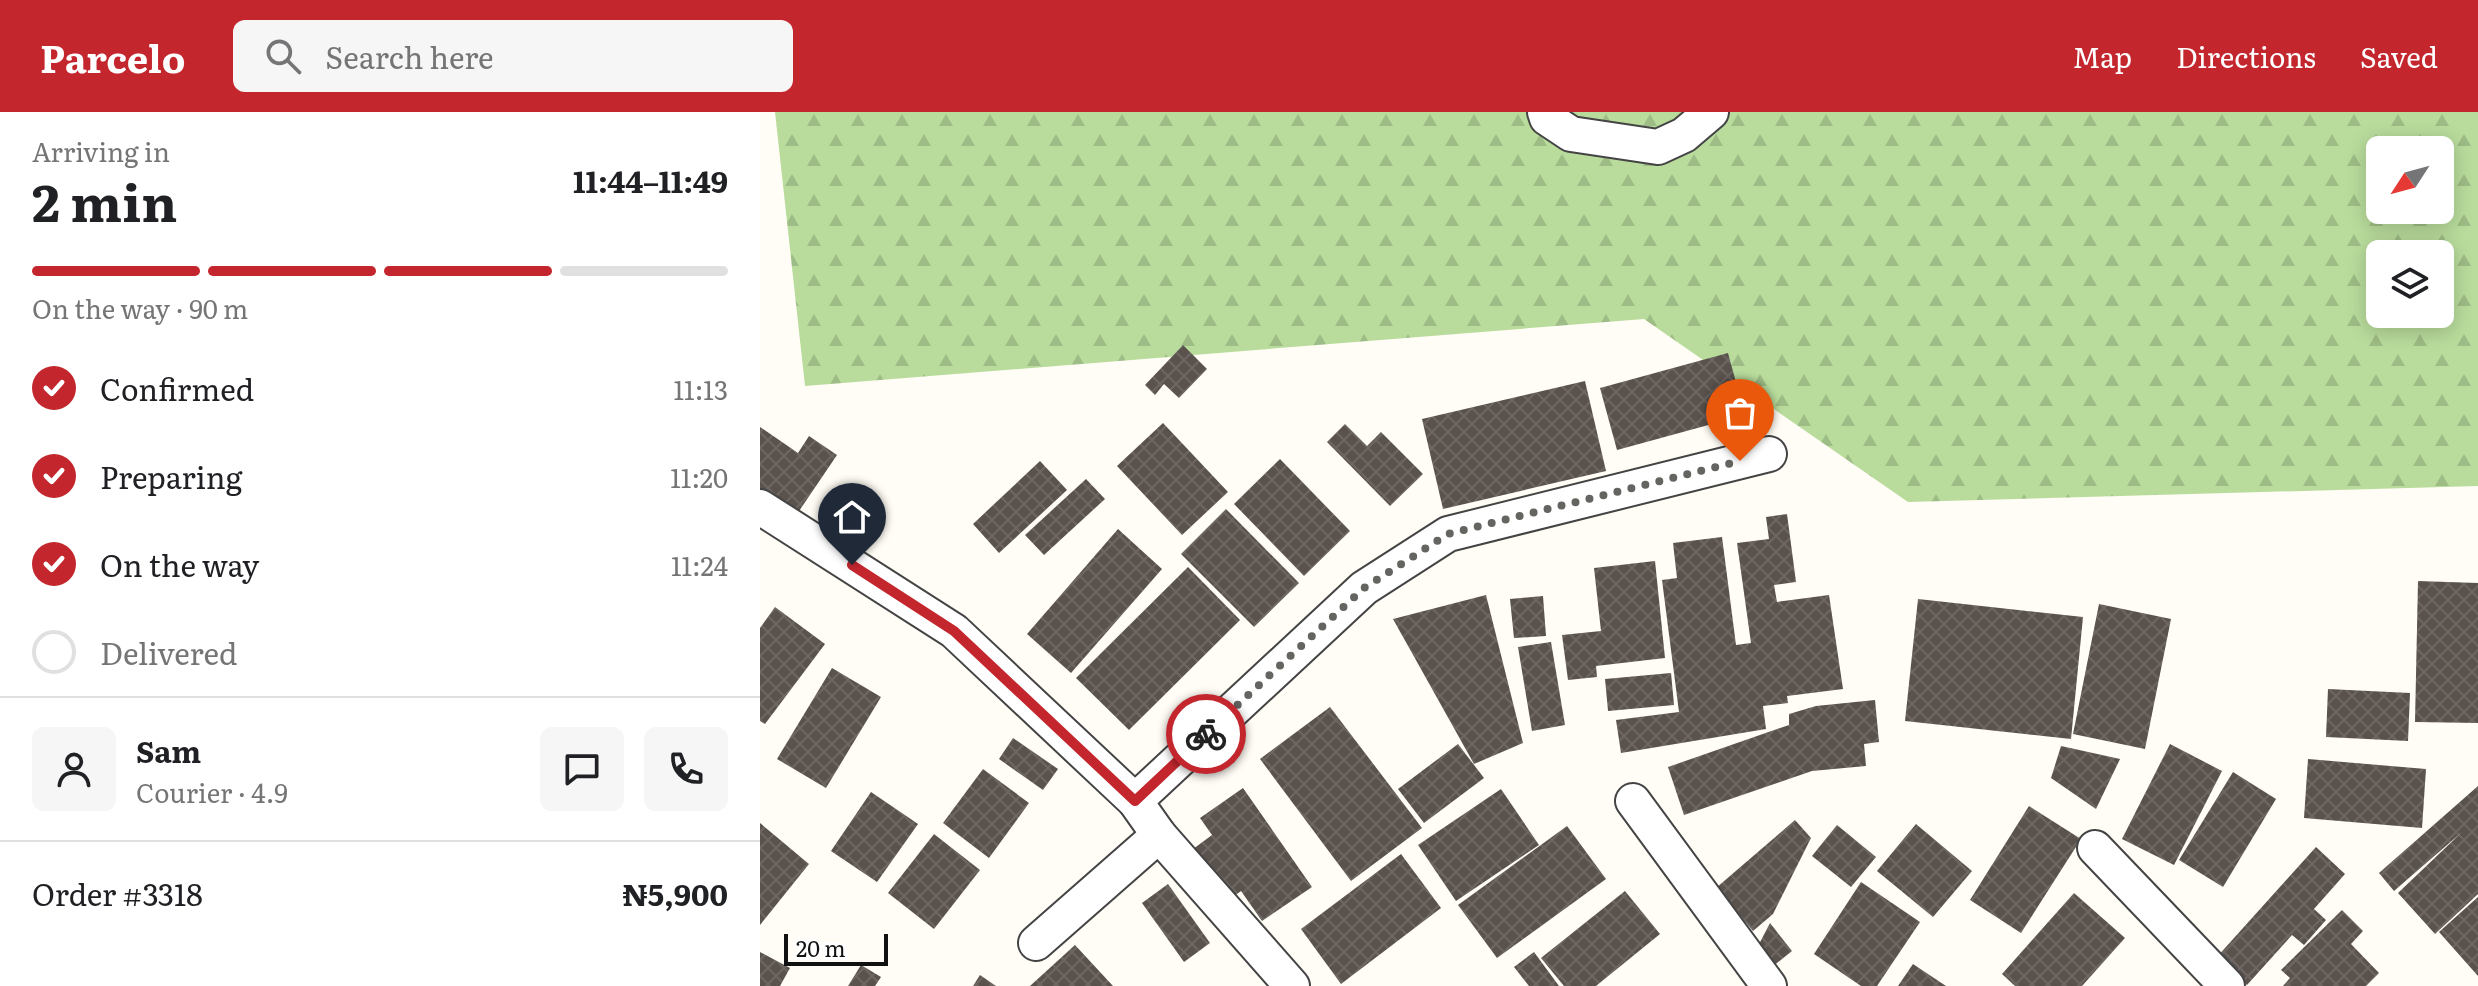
<!DOCTYPE html>
<html lang="en">
<head>
<meta charset="utf-8">
<style>
	:root { --surface:#fff; --page:#f6f6f6; --text:#202124; --muted:#757577; --line:#e0e0e0; --accent:#c4262e }
	body { margin:0; font-family:Literata,serif; background:var(--page); color:var(--text); height:100vh; display:flex; flex-direction:column; font-size:30px; white-space:nowrap }
	* { box-sizing:border-box; margin:0 }
	p { font-size:26px; color:var(--muted) }
	.icon { flex:none; width:44px; height:44px; fill:none; stroke:currentColor; stroke-width:2; stroke-linecap:round; stroke-linejoin:round }
	.map { position:relative; flex:1; overflow:hidden }
	.panel { display:flex; flex-direction:column; background:var(--surface); width:760px }
	.panel>* { flex:none }
	.needle { width:52px; rotate:234deg }
	.buttons { position:absolute; left:1606px; top:24px; display:grid; gap:16px }
	.buttons a { display:grid; place-items:center; width:88px; height:88px; border-radius:12px; background:var(--surface); box-shadow:0 4px 20px #0003; font-size:40px }
	.scale { position:absolute; left:24px; bottom:20px; width:104px; box-sizing:border-box; padding-left:8px; border:4px solid #111; border-top:0; font-size:22px; line-height:28px; white-space:nowrap; color:#111; -webkit-text-stroke:6px #fff; paint-order:stroke }
	.pin { position:absolute; display:grid; place-items:center; width:68px; height:68px; color:#fff; margin:-82px -34px; border-radius:50% 50% 50% 0; rotate:-45deg; box-shadow:0 0 8px #0007 }
	.pin .icon { rotate:45deg }
	.courier { position:absolute; display:grid; place-items:center; width:80px; height:80px; margin:-40px; border:6px solid #c4262e; border-radius:50%; background:#fff; color:#222; box-shadow:0 2px 10px #0007 }
	.head em { font-style:normal; font-weight:700 }
	.head div { display:flex; flex-direction:column-reverse }
	.head { display:flex; align-items:center; justify-content:space-between; height:136px; padding:0 32px }
	h1 { font-size:52px; font-weight:700; line-height:60px }
	.bar { display:grid; grid-template-columns:repeat(4,1fr); gap:12px 8px; align-content:center; height:96px; padding:0 32px }
	.bar i { height:10px; border-radius:6px; background:var(--line) }
	.bar .on { background:var(--accent) }
	.bar p { grid-column:span 4 }
	.line { display:flex; align-items:center; gap:20px; padding:0 32px; border-top:2px solid var(--line) }
	.line div { flex:1 }
	.round { display:grid; place-items:center; flex:none; width:84px; height:84px; border-radius:12px; background:var(--page) }
	ol { padding:0 32px; list-style:none }
	li { display:flex; align-items:center; gap:24px; height:88px }
	li p { margin-inline-start:auto }
	li .icon { padding:8px; border-radius:50%; background:var(--accent); color:#fff; stroke-width:4 }
	li:last-child { color:var(--muted) }
	li i { width:44px; height:44px; border:4px solid var(--line); border-radius:50% }
	header { display:flex; align-items:center; gap:48px; box-sizing:border-box; height:112px; padding:0 40px; background:var(--accent); color:#fff }
	header strong { font-size:38px }
	nav { display:flex; gap:44px; margin-inline-start:auto; font-size:28px }
	.search { width:560px; height:72px; background:var(--page); display:flex; align-items:center; gap:20px; box-sizing:border-box; padding:0 28px; border-radius:12px; color:var(--muted); font-size:30px }
	main { display:flex; flex:1; min-height:0 }
	.map>svg:first-child { display:block }
	.forest { fill:url(#forest-firs); fill-rule:evenodd }
	.building { fill:url(#building-cross-hatch) }
	.lines { fill:none; stroke-linecap:round; stroke-linejoin:round }
	.minor-casing { stroke:#444; stroke-width:38 }
	.minor { stroke:#fff; stroke-width:34 }
	.done { stroke:#646461; stroke-width:8; stroke-dasharray:0 14.4 }
	.route { stroke:#c4262e; stroke-width:10 }
</style>
</head>
<body>
<header>
<strong>Parcelo</strong>
<div class="search"><svg class="icon" aria-label="search" viewBox="0 0 24 24"><circle cx="10" cy="10" r="6"/><path d="M15 15l6 6"/></svg>Search here</div>
<nav><a>Map</a><a>Directions</a><a>Saved</a></nav>
</header>
<main>
<section class="panel">
<div class="head"><div><h1>2 min</h1><p>Arriving in</p></div><em>11:44–11:49</em></div>
<div class="bar"><i class="on"></i><i class="on"></i><i class="on"></i><i></i><p>On the way · 90 m</p></div>
<ol>
<li><svg class="icon" aria-label="check" viewBox="0 0 24 24"><path d="M5 12l5 5 9-10"/></svg>Confirmed<p>11:13</p></li>
<li><svg class="icon" aria-label="check" viewBox="0 0 24 24"><path d="M5 12l5 5 9-10"/></svg>Preparing<p>11:20</p></li>
<li><svg class="icon" aria-label="check" viewBox="0 0 24 24"><path d="M5 12l5 5 9-10"/></svg>On the way<p>11:24</p></li>
<li><i></i>Delivered</li>
</ol>
<div class="line" style="height:144px"><a class="round"><svg class="icon" aria-label="person" viewBox="0 0 24 24"><circle cx="12" cy="8" r="4"/><path d="M4 21q1-7 8-7t8 7"/></svg></a><div><b>Sam</b><p>Courier · 4.9</p></div><a class="round"><svg class="icon" aria-label="chat" viewBox="0 0 24 24"><path d="M4 5h16v11H9l-5 4z"/></svg></a><a class="round"><svg class="icon" aria-label="phone" viewBox="0 0 24 24"><path d="M5 4h4l2 5-3 2q2 4 5 5l2-3 5 2v4C11 20 4 13 5 4z"/></svg></a></div>
<div class="line" style="height:104px"><div>Order #3318</div><b>₦5,900</b></div>
</section>
<div class="map">
<svg width="1718" height="874" viewBox="0 0 1718 874">
	<defs>
		<pattern id="forest-firs" width="22" height="20" patternUnits="userSpaceOnUse" patternTransform="scale(2)"><rect width="22" height="20" fill="#b9dc9c"/><path d="M5 1l3.5 6h-7zM16 11l3.5 6h-7z" fill="#9ebc85"/></pattern>
		<pattern id="building-cross-hatch" width="8" height="8" patternUnits="userSpaceOnUse" patternTransform="scale(2)"><rect width="8" height="8" fill="#5a524d"/><path d="M0 0l8 8M0 8l8-8" fill="none" stroke="#6d6662"/></pattern>
	</defs>
	<rect width="100%" height="100%" fill="#fffdf5"/>
	<path class="forest" d="M 15,0 L 1718,0 L 1718,374 L 1148,390 L 884,207 L 45,274 ZM 1620,38 L 1680,38 L 1680,98 L 1620,98 ZM 1620,142 L 1680,142 L 1680,202 L 1620,202 Z"/>
	<g class="building">
		<path d="M 423,233 L 447,257 L 419,286 L 404,272 L 395,283 L 385,273 Z"/>
		<path d="M 968,241 L 985,303 L 857,338 L 840,276 Z"/>
		<path d="M 825,269 L 846,359 L 683,397 L 662,307 Z"/>
		<path d="M 403,311 L 468,380 L 422,423 L 357,354 Z"/>
		<path d="M 585,312 L 607,334 L 621,320 L 663,362 L 630,394 L 567,330 Z"/>
		<path d="M 0,315 L 38,341 L 49,324 L 77,343 L 33,408 L 0,386 Z"/>
		<path d="M 520,347 L 590,419 L 544,464 L 474,392 Z"/>
		<path d="M 280,349 L 307,378 L 239,441 L 213,412 Z"/>
		<path d="M 326,367 L 345,387 L 284,443 L 265,423 Z"/>
		<path d="M 466,397 L 539,471 L 494,515 L 421,442 Z"/>
		<path d="M 1027,402 L 1036,470 L 1014,473 L 1017,490 L 1069,483 L 1083,577 L 1027,584 L 1028,591 L 1003,594 L 1006,617 L 861,641 L 856,608 L 919,600 L 902,468 L 917,466 L 913,431 L 962,425 L 976,533 L 991,531 L 977,431 L 1009,427 L 1006,405 Z"/>
		<path d="M 358,417 L 402,457 L 311,561 L 267,522 Z"/>
		<path d="M 895,449 L 905,546 L 836,554 L 837,565 L 808,568 L 802,523 L 841,519 L 834,456 Z"/>
		<path d="M 428,455 L 480,508 L 369,618 L 316,566 Z"/>
		<path d="M 1658,469 L 1718,471 L 1718,611 L 1655,610 Z"/>
		<path d="M 726,483 L 763,631 L 714,652 L 633,507 Z"/>
		<path d="M 783,484 L 786,524 L 754,526 L 750,487 Z"/>
		<path d="M 1158,487 L 1323,505 L 1311,627 L 1145,609 Z"/>
		<path d="M 1339,492 L 1411,507 L 1385,637 L 1313,622 Z"/>
		<path d="M 15,495 L 65,532 L 5,612 L 0,609 L 0,516 Z"/>
		<path d="M 791,530 L 805,613 L 772,619 L 758,535 Z"/>
		<path d="M 72,556 L 121,585 L 66,676 L 17,647 Z"/>
		<path d="M 911,561 L 914,593 L 848,599 L 845,567 Z"/>
		<path d="M 1568,577 L 1650,581 L 1648,629 L 1566,625 Z"/>
		<path d="M 1115,588 L 1119,630 L 1104,632 L 1106,654 L 1052,659 L 924,703 L 908,655 L 1029,613 L 1029,602 L 1056,594 Z"/>
		<path d="M 570,595 L 662,716 L 591,769 L 500,647 Z"/>
		<path d="M 253,626 L 298,657 L 283,678 L 239,647 Z"/>
		<path d="M 698,632 L 724,666 L 664,711 L 638,677 Z"/>
		<path d="M 1410,632 L 1462,659 L 1414,753 L 1362,727 Z"/>
		<path d="M 1301,634 L 1360,647 L 1336,697 L 1291,666 Z"/>
		<path d="M 1548,647 L 1666,657 L 1662,716 L 1544,706 Z"/>
		<path d="M 223,657 L 269,691 L 229,746 L 183,711 Z"/>
		<path d="M 1473,660 L 1516,687 L 1463,775 L 1419,748 Z"/>
		<path d="M 1718,674 L 1718,782 L 1675,822 L 1638,781 L 1702,720 L 1634,779 L 1619,761 Z"/>
		<path d="M 483,676 L 552,775 L 502,809 L 481,779 L 465,791 L 429,740 L 452,723 L 440,706 Z"/>
		<path d="M 741,677 L 779,733 L 696,789 L 658,733 Z"/>
		<path d="M 111,680 L 158,712 L 117,770 L 71,739 Z"/>
		<path d="M 1269,694 L 1321,727 L 1261,821 L 1210,788 Z"/>
		<path d="M 1035,708 L 1051,726 L 1013,802 L 993,819 L 956,776 Z"/>
		<path d="M 0,711 L 49,752 L 0,813 Z"/>
		<path d="M 1156,712 L 1212,759 L 1173,805 L 1117,759 Z"/>
		<path d="M 1077,713 L 1116,745 L 1091,775 L 1052,744 Z"/>
		<path d="M 807,714 L 846,767 L 737,846 L 698,793 Z"/>
		<path d="M 174,722 L 220,758 L 174,817 L 128,781 Z"/>
		<path d="M 1556,735 L 1585,762 L 1554,797 L 1566,808 L 1544,833 L 1532,823 L 1487,873 L 1456,846 Z"/>
		<path d="M 641,742 L 681,796 L 581,872 L 541,817 Z"/>
		<path d="M 1101,770 L 1160,810 L 1117,874 L 1101,874 L 1054,842 Z"/>
		<path d="M 408,772 L 450,831 L 424,850 L 382,791 Z"/>
		<path d="M 865,779 L 900,822 L 836,874 L 804,874 L 781,846 Z"/>
		<path d="M 1314,781 L 1365,826 L 1322,874 L 1255,874 L 1242,862 Z"/>
		<path d="M 1718,785 L 1718,864 L 1679,820 Z"/>
		<path d="M 1582,798 L 1603,819 L 1591,832 L 1619,861 L 1606,874 L 1523,874 L 1530,866 L 1521,858 Z"/>
		<path d="M 1010,811 L 1032,839 L 1012,855 L 997,836 Z"/>
		<path d="M 315,833 L 353,874 L 270,874 Z"/>
		<path d="M 0,840 L 30,856 L 20,874 L 0,874 Z"/>
		<path d="M 774,840 L 799,874 L 769,874 L 754,855 Z"/>
		<path d="M 1153,852 L 1186,874 L 1138,874 Z"/>
		<path d="M 101,853 L 121,865 L 115,874 L 88,874 Z"/>
		<path d="M 220,863 L 236,874 L 213,874 Z"/>
	</g>
	<g class="lines">
		<defs>
			<g id="minor">
				<path d="M 785,0 L 787,6 L 811,22 L 898,35 L 924,23 L 951,0"/>
				<path d="M 0,395 L 194,519 L 375,689 L 399,723 L 532,874"/>
				<path d="M 375,689 L 604,476 L 688,422 L 1009,342"/>
				<path d="M 873,689 L 1009,874"/>
				<path d="M 1335,736 L 1467,874"/>
				<path d="M 276,831 L 399,723"/>
			</g>
		</defs>
		<use href="#minor" class="minor-casing"/>
		<use href="#minor" class="minor"/>
	</g>
	<g class="lines">
		<path class="done" d="M 446,622 L 604,476 L 688,422 L 980,349"/>
		<path class="route" d="M 92,453 L 194,519 L 375,689 L 446,622"/>
	</g>
</svg>
<div class="buttons">
<a><svg class="needle" viewBox="-14 -14 28 28"><path d="M0-13l5 13h-10z" fill="#e53935"/><path d="M0 13l5-13h-10z" fill="#757577"/></svg></a>
<a><svg class="icon" aria-label="layers" viewBox="0 0 24 24"><path d="M12 4l9 5-9 5-9-5zM3 14l9 5 9-5"/></svg></a>
</div>
<div class="scale">20 m</div>
<div class="pin" style="left:980px;top:349px;background:#ea580c"><svg class="icon" aria-label="bag" viewBox="0 0 24 24"><path d="M5 8h14l-1 12H6zM9 8a3 3 0 0 1 6 0"/></svg></div>
<div class="pin" style="left:92px;top:453px;background:#1f2937"><svg class="icon" aria-label="home" viewBox="0 0 24 24"><path d="M3 11l9-7 9 7M6 9v11h12V9"/></svg></div>
<div class="courier" style="left:446px;top:622px"><svg class="icon" aria-label="bike" viewBox="0 0 24 24"><circle cx="6" cy="16" r="4"/><circle cx="18" cy="16" r="4"/><path d="M6 16l4-8h5l3 8M10 8l3 8H6M13 5h3"/></svg></div>
</div>
</main>
</body>
</html>
